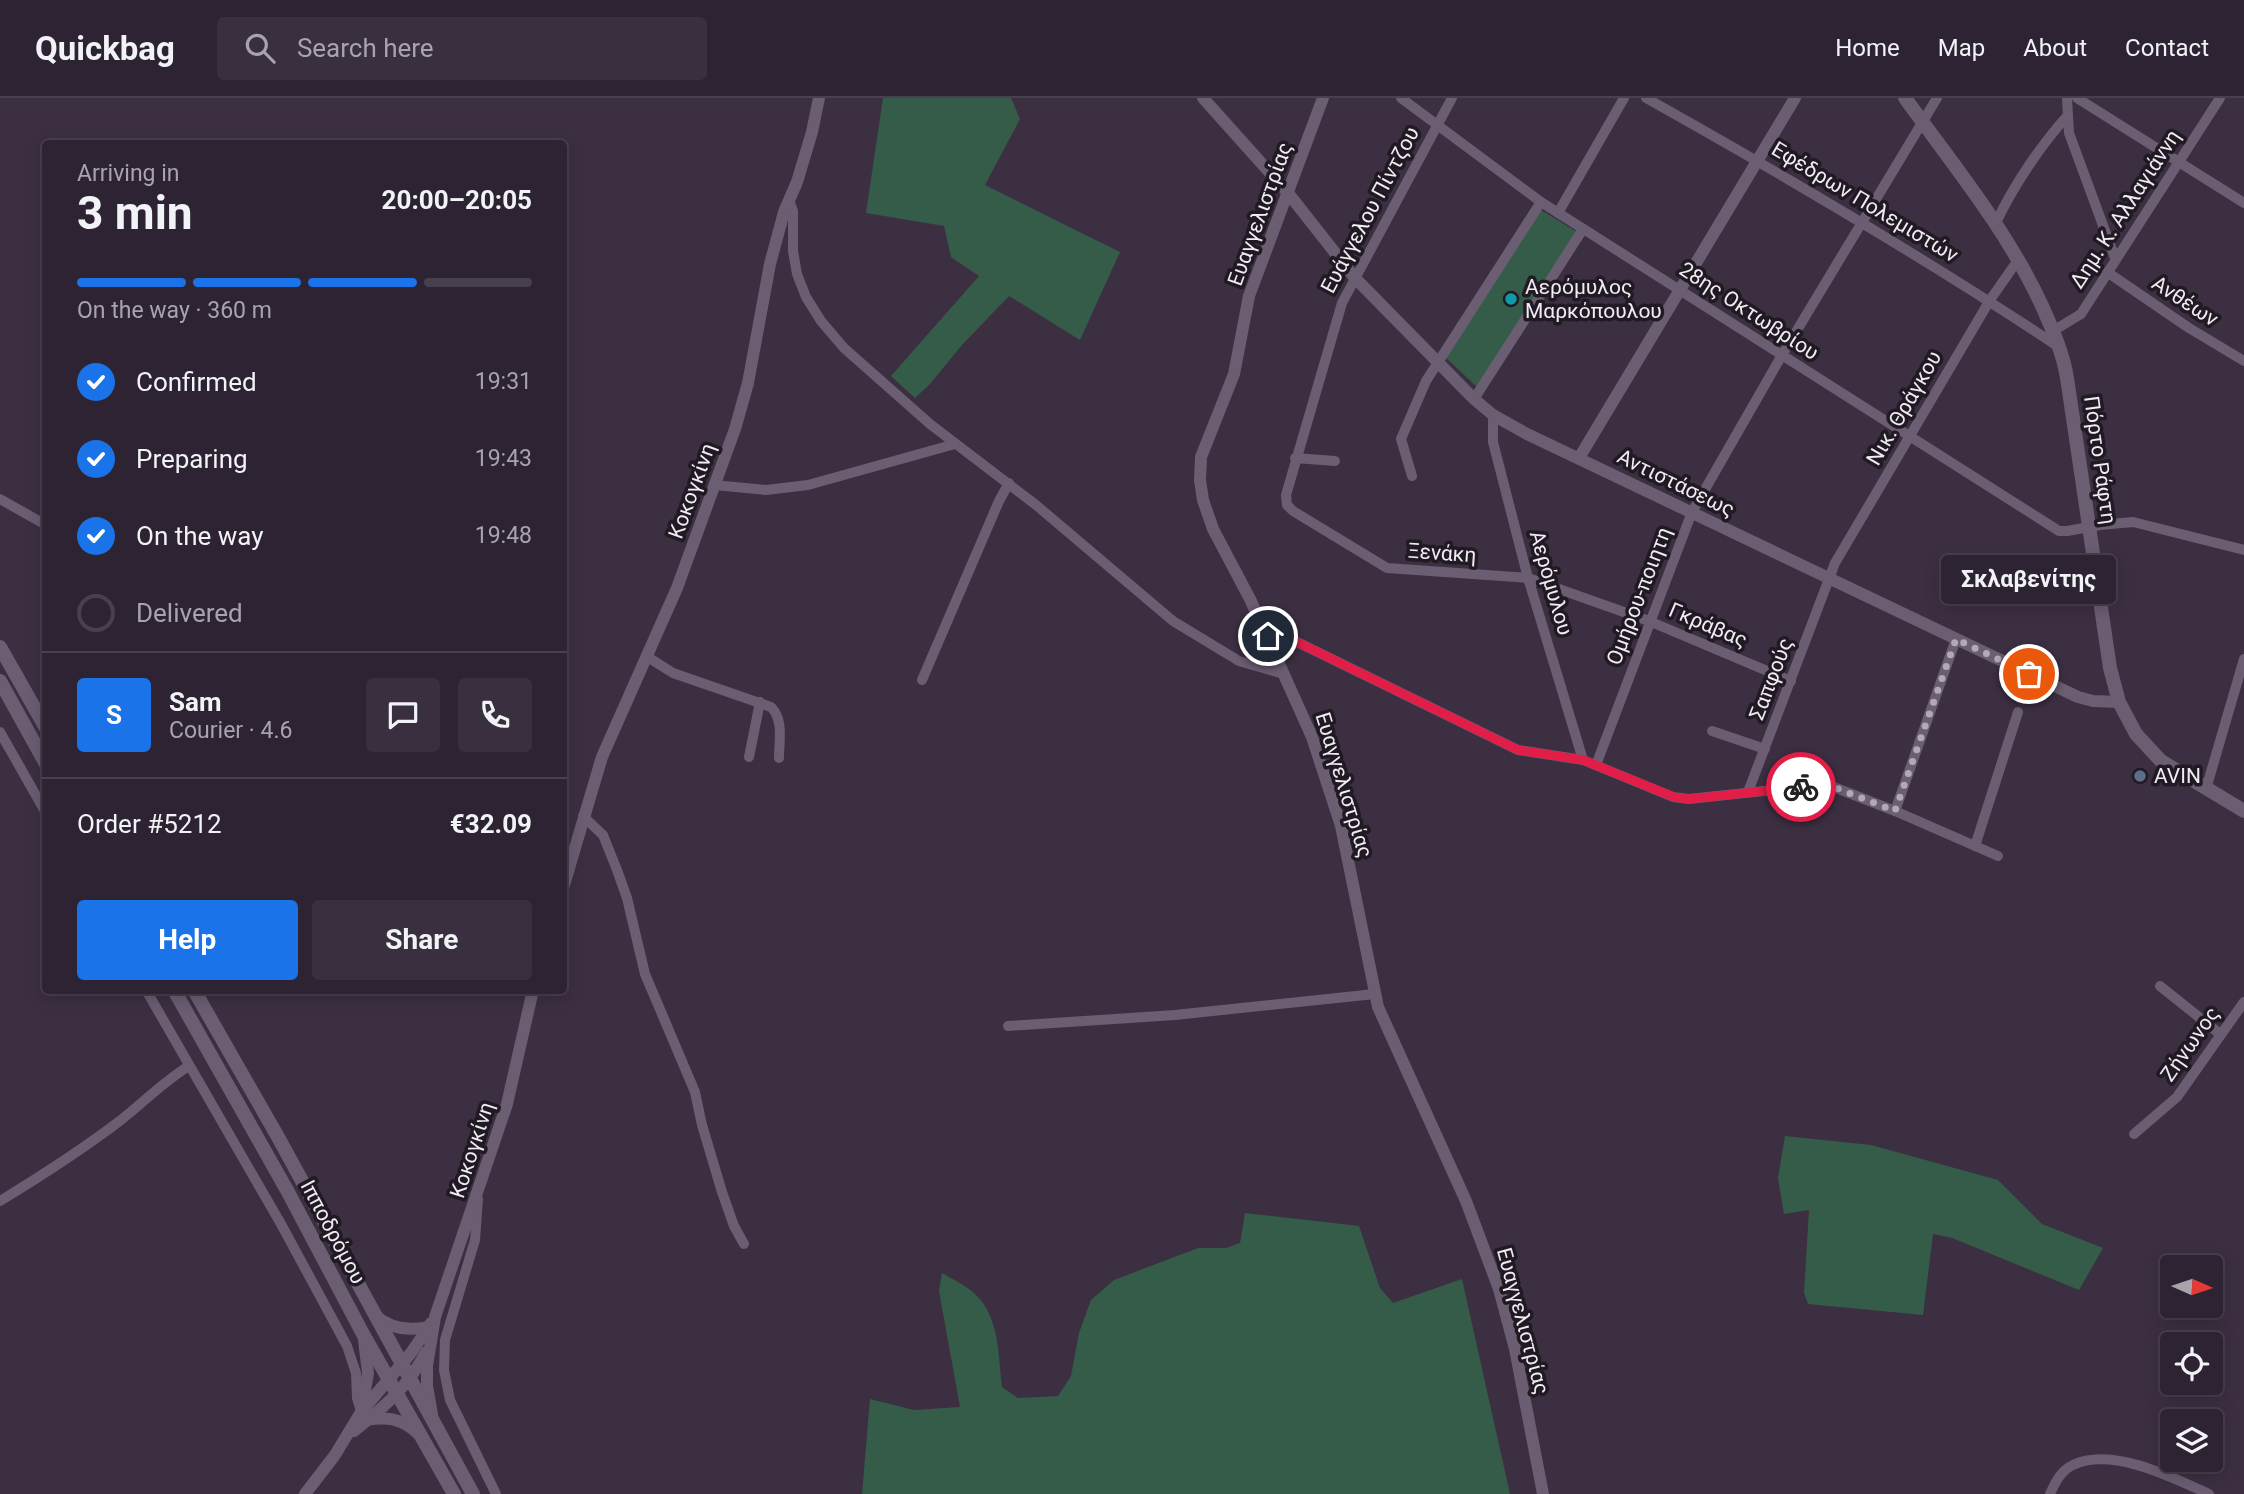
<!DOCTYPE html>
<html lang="en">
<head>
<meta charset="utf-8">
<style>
	:root { --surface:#2d2332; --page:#392f3e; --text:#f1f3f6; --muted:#a7a4ac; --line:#48404d; --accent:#1a73e8 }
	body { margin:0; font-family:Roboto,sans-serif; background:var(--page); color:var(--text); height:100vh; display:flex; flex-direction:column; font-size:26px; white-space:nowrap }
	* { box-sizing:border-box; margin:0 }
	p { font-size:23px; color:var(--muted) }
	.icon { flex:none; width:38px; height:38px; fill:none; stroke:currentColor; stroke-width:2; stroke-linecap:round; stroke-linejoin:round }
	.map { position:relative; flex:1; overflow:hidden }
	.side { position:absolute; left:42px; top:42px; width:525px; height:854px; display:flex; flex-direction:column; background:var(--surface); border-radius:7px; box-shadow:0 4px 18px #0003,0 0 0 2px var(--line) }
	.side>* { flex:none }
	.needle { width:46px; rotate:93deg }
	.fabs { position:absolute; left:2160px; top:1157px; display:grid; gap:14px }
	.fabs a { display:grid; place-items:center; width:63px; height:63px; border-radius:7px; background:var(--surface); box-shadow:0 4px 18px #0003,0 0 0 2px var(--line); font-size:35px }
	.pin { position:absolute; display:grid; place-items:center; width:60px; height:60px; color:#fff; margin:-30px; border:4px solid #fff; border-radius:50%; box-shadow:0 2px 7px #0007 }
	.courier { position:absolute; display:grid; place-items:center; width:70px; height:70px; margin:-35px; border:5px solid #e11d48; border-radius:50%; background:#fff; color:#222; box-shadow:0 2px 9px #0007 }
	.bubble { position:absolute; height:49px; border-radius:7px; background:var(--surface); box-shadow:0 4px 18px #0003,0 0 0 2px var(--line); font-size:23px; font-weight:700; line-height:49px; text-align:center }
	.summary em { font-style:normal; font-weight:700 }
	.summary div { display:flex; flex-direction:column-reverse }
	.summary { display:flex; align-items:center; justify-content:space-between; height:119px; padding:0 35px }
	h1 { font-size:46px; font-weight:700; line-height:52px }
	.bar { display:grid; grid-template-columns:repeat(4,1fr); gap:10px 7px; align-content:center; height:84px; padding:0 35px }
	.bar i { height:9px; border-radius:5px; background:var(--line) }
	.bar .selected { background:var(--accent) }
	.bar p { grid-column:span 4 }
	.line { display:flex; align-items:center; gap:18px; padding:0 35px; border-top:2px solid var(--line) }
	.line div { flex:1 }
	.round { display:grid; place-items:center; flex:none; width:74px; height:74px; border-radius:7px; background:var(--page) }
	ol { padding:0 35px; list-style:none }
	li { display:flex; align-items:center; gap:21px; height:77px }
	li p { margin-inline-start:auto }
	li .icon { padding:7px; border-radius:50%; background:var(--accent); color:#fff; stroke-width:4 }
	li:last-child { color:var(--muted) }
	li i { width:38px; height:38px; border:4px solid var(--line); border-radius:50% }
	.primary-button { display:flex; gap:14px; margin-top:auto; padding:14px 35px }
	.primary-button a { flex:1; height:80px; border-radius:7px; background:var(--accent); color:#fff; font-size:28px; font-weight:700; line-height:80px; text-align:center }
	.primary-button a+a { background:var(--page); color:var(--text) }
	header { display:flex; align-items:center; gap:42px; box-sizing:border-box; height:98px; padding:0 35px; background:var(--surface); border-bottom:2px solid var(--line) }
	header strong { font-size:33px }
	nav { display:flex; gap:38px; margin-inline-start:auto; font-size:24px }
	.search { width:490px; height:63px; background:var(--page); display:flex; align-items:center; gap:18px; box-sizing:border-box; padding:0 24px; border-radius:7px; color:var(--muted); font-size:26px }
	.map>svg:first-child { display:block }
	.green { fill:#345c49 }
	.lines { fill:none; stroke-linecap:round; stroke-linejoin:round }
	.minor { stroke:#6b5d72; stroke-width:10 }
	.tertiary { stroke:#6b5d72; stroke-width:12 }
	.secondary { stroke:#6b5d72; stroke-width:14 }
	.done { stroke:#b2a9b7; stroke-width:7; stroke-dasharray:0 12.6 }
	.route { stroke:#e11d48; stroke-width:9 }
	.culture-dot { fill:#0f9aa8; stroke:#201a22; stroke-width:2.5 }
	.service-dot { fill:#5c6f8a; stroke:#201a22; stroke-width:2.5 }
	.labels { text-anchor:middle; stroke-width:7; stroke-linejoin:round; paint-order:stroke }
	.street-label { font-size:21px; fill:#f2eaf6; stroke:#201a22 }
	.poi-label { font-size:21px; fill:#f2eaf6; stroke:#201a22; text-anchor:start }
</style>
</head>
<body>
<header>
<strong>Quickbag</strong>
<div class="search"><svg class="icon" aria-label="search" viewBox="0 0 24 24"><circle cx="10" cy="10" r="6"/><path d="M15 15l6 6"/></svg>Search here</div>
<nav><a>Home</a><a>Map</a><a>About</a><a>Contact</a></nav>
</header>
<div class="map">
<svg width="2244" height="1396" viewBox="0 0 2244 1396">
	<rect width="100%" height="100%" fill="#3c2f42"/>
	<g class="green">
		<path d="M 883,0 L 1011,0 L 1020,21 L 985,87 L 1120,154 L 1080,242 L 1009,198 L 962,247 L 930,286 L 915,300 L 891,278 L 979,178 L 951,159 L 944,128 L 866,115 Z"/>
		<path d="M 1541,112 L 1577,134 L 1477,289 L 1445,259 Z"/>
		<path d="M 1785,1038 L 1871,1047 L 1998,1082 L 2042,1126 L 2103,1150 L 2079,1192 L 1952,1140 L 1933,1136 L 1923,1217 L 1808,1206 L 1804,1195 L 1809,1112 L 1784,1116 L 1778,1080 Z"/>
		<path d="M 1245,1115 L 1359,1128 L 1380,1190 L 1393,1205 L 1462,1181 L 1510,1396 L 862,1396 L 870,1301 L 914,1312 L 960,1309 L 939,1193 L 942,1175 C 953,1182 966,1187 975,1196 C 1000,1220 998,1257 1002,1289 L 1018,1300 L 1058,1298 L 1071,1278 L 1079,1235 L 1091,1202 L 1114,1182 L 1198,1150 L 1226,1150 L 1240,1145 Z"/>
	</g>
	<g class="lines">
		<g class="minor">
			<path d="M 1401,0 L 1541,104 L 2059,433 L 2067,433 L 2100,427 L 2133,424 L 2244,452"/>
			<path d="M 1452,0 L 1342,205 L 1286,397 L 1287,407 L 1293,413 L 1387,470 L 1528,480 L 1649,523 L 1791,583"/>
			<path d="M 1646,0 C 1787,79 1925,160 2059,249"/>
			<path d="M 2067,0 L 2069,35 L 2115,160"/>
			<path d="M 2077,0 L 2244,105"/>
			<path d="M 789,102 L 793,113 L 793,153 L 797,176 L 806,199 L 821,223 L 844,250 L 930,326 L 1036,407 L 1173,523 L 1239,563 L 1284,576"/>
			<path d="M 1558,115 L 1624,0"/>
			<path d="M 1996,125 C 2013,88 2041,47 2068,17"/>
			<path d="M 2107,174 L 2189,230 L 2244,263"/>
			<path d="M 2053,233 L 2081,216 L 2220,0"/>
			<path d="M 1474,301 L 1583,131"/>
			<path d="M 1493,317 L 1493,344 L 1528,480 L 1583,662"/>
			<path d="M 1295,360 L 1335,363"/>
			<path d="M 1412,378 L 1401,341 L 1426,283 L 1541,104"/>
			<path d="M 714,387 L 766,392 L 808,387 L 955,346"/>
			<path d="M 0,401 L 46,427"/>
			<path d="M 1268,538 L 1295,543 L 1518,652 L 1583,662 L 1673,699 L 1689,701 L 1810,688 L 1831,688 L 1895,713 L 1998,758"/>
			<path d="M 646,558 L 673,575 L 771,609 C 784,622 779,643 779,660"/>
			<path d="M 922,582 L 999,403 L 1009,385"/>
			<path d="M 1712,633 L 1765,651"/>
			<path d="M 0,634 L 46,715"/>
			<path d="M 749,659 L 760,604"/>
			<path d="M 1596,667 L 1692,414 L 1782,257 L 1937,0"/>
			<path d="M 2206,691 L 2244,561"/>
			<path d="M 1748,694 L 1835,465 L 1990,202 L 2018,162"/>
			<path d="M 1895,713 L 1956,541"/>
			<path d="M 583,718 L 603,737 L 617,772 L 627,800 L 645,876 L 695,994 L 702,1027 L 722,1094 L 734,1128 L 744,1146"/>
			<path d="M 1975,748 L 2018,614"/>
			<path d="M 2160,888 L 2220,936"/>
			<path d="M 146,892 L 281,1126 L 347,1248 L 356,1275 L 357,1300 L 361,1313"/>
			<path d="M 1008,928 L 1175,917 L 1375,896"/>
			<path d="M 2134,1036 L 2177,999 L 2244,904"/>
			<path d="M 478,1101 L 475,1142 L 445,1242 L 444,1272 L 450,1302 L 496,1396"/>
			<path d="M 0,1103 C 41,1078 83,1051 121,1022 C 144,1004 164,983 189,968"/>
			<path d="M 2050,1396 C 2055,1385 2061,1372 2073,1367 C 2111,1348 2174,1380 2209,1396"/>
		</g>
		<g class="tertiary">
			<path d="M 1203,0 L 1288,95 L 1355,180 L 1474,301 L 1493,317 L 1527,336 L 2078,599 L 2093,603 L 2119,604"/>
			<path d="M 1323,0 L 1249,198 L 1234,276 L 1201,359 L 1200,382 L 1203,402 L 1213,431 L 1250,501 L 1312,639 L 1341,728 L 1378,909 L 1466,1103 L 1499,1191 L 1515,1251 L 1543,1396"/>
			<path d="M 1579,360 L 1795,0"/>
			<path d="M 564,787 L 602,659 L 677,490 L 735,331 L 748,285 L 770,166 L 784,114 L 797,84 L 812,34 L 819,0"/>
			<path d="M 376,1218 C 391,1231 409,1233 428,1229"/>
			<path d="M 362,1310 L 368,1275 L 364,1242"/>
			<path d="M 432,1316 L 427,1288 L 427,1268 L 435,1219 L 507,1006 L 533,892"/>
			<path d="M 368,1322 C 387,1318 404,1321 418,1336"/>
			<path d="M 354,1333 C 383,1310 409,1288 426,1254"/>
			<path d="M 305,1396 L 335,1357 L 361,1314 L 411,1255 L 431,1225"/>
		</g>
		<g class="secondary">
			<path d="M 1905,0 C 1954,68 2008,133 2043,210 C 2053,233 2063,255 2067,280 L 2110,570 L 2119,604 L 2136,636 L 2161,663 L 2244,713"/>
			<path d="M 0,549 L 46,630"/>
			<path d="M 0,583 L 46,666"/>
			<path d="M 174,892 L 288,1094 L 363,1236 L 454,1396"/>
			<path d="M 194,892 L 278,1039 L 473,1396"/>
		</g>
	</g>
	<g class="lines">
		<path class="done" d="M 1801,689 L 1831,688 L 1895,713 L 1956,541 L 2029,576"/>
		<path class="route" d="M 1268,538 L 1295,543 L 1518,652 L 1583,662 L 1674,699 L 1689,701 L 1801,689"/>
	</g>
	<circle class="culture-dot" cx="1511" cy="201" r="7"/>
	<circle class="service-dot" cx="2140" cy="678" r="7"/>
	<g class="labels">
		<g class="street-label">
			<text transform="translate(1865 104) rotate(31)" y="7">Εφέδρων Πολεμιστών</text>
			<text transform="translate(2125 111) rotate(-57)" y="7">Δημ. Κ. Αλλαγιάννη</text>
			<text transform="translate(1370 112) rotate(-62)" y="7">Ευάγγελου Πίντζου</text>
			<text transform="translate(1260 116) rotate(-70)" y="7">Ευαγγελιστρίας</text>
			<text transform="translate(2185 203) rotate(33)" y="7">Ανθέων</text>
			<text transform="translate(1749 213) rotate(33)" y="7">28ης Οκτωβρίου</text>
			<text transform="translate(1904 310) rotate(-60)" y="7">Νικ. Θράγκου</text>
			<text transform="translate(2100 362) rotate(82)" y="7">Πόρτο Ράφτη</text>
			<text transform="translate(1676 385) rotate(26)" y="7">Αντιστάσεως</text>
			<text transform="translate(692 393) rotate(-70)" y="7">Κοκογκίνη</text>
			<text transform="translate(1442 455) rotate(4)" y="7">Ξενάκη</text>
			<text transform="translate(1551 485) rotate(74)" y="7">Αερόμυλου</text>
			<text transform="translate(1639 498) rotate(-69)" y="7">Ομήρου-ποιητη</text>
			<text transform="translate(1708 527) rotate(23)" y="7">Γκράβας</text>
			<text transform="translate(1771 581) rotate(-69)" y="7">Σαπφούς</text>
			<text transform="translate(1344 687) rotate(73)" y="7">Ευαγγελιστρίας</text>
			<text transform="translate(2190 946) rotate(-55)" y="7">Ζήνωνος</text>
			<text transform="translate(472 1052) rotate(-72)" y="7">Κοκογκίνη</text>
			<text transform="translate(333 1134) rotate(62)" y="7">Ιπποδρόμου</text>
			<text transform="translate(1523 1223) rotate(75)" y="7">Ευαγγελιστρίας</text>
		</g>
		<g class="poi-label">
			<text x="1525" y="196">Αερόμυλος<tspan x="1525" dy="24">Μαρκόπουλου</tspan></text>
			<text x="2154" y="685">AVIN</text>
		</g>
	</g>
</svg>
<div class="fabs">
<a><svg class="needle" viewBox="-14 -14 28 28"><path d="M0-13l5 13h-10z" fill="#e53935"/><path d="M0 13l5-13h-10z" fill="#a7a4ac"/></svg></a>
<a><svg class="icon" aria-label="locate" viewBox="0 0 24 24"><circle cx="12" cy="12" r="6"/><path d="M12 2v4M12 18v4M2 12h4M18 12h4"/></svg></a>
<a><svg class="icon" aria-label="layers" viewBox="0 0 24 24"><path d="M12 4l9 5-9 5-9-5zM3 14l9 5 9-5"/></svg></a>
</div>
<div class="pin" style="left:2029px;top:576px;background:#ea580c"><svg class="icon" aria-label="bag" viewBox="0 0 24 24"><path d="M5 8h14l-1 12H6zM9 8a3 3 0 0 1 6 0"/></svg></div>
<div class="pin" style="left:1268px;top:538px;background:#1f2937"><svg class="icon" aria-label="home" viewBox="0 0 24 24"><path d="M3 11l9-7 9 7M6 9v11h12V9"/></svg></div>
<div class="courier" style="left:1801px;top:689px"><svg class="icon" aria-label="bike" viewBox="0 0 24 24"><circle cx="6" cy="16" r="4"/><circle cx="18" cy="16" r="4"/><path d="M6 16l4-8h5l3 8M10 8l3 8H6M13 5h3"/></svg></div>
<div class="bubble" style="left:1941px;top:457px;width:175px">Σκλαβενίτης</div>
<section class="side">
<div class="summary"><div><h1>3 min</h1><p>Arriving in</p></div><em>20:00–20:05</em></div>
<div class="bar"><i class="selected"></i><i class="selected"></i><i class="selected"></i><i></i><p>On the way · 360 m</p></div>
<ol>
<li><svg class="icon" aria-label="check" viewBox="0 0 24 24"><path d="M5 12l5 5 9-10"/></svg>Confirmed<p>19:31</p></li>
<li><svg class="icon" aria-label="check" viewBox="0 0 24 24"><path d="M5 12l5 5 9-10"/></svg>Preparing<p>19:43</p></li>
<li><svg class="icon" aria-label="check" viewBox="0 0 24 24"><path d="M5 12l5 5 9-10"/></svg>On the way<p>19:48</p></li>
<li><i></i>Delivered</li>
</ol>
<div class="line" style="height:126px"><b class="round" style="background:var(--accent);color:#fff">S</b><div><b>Sam</b><p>Courier · 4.6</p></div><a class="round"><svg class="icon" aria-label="chat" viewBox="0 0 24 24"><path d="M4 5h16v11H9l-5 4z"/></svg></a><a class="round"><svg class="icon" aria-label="phone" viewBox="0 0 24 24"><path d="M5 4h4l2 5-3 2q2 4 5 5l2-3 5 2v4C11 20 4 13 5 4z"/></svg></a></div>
<div class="line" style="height:91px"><div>Order #5212</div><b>€32.09</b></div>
<div class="primary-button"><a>Help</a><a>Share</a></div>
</section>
</div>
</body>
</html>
